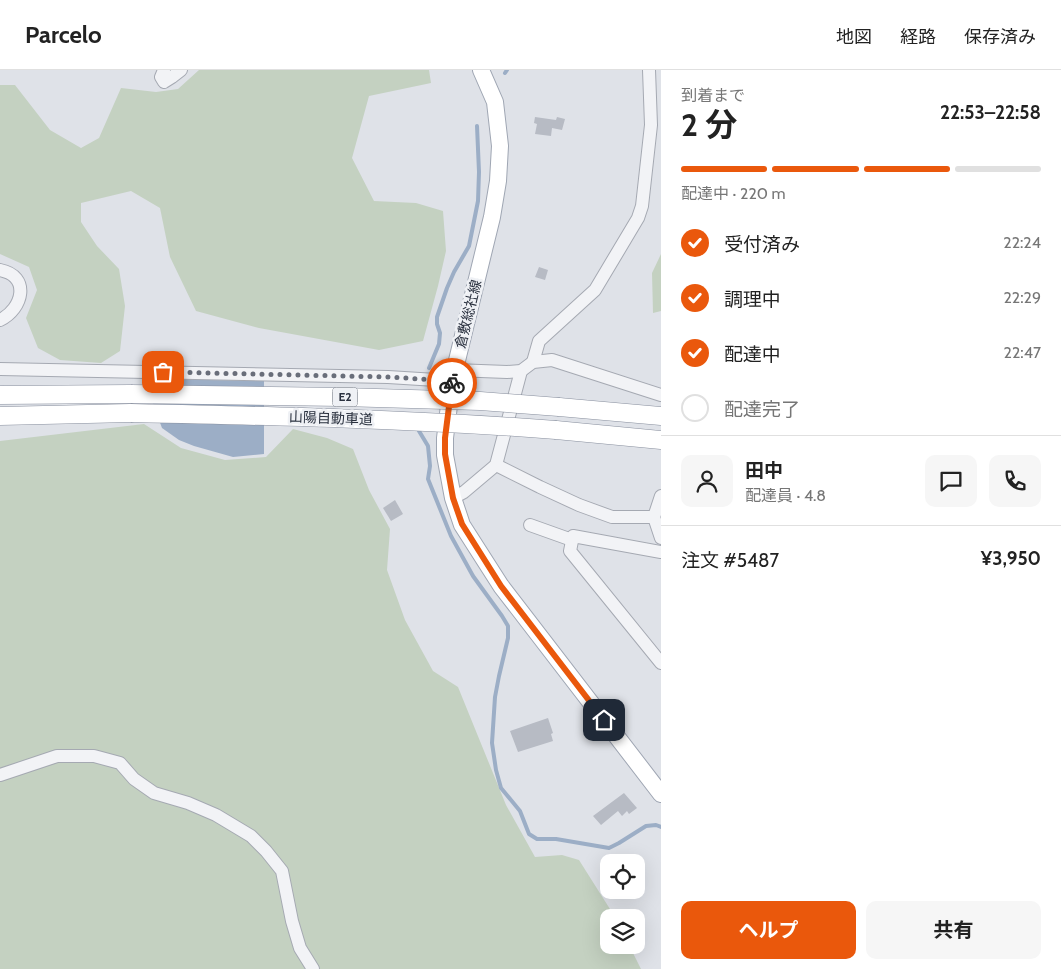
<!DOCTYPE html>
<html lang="ja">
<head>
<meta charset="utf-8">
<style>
	:root { --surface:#fff; --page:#f6f6f6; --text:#222; --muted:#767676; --line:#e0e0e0; --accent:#ea580c }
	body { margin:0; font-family:Cabin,"Noto Sans JP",sans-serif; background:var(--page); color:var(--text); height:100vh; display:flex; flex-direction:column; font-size:19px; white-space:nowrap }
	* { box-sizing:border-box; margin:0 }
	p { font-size:16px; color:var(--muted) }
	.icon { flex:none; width:28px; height:28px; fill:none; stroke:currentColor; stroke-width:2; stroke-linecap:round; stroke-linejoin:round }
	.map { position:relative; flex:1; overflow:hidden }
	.side { display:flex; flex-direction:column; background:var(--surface); width:400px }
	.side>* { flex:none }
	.fabs { position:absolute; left:600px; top:784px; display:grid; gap:10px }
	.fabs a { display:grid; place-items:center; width:45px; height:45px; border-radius:10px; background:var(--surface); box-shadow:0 5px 20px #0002; font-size:25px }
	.pin { position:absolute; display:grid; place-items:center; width:42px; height:42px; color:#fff; margin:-21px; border-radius:10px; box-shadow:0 2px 8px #0006 }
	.courier { position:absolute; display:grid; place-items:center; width:50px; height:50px; margin:-25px; border:4px solid #ea580c; border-radius:50%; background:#fff; color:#222; box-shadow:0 1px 6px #0007 }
	.overview em { font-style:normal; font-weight:700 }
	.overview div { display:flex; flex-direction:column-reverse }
	.overview { display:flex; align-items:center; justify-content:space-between; height:85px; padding:0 20px }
	h1 { font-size:32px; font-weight:700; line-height:38px }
	.bar { display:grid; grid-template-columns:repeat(4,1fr); gap:8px 5px; align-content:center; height:60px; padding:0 20px }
	.bar i { height:6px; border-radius:4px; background:var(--line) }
	.bar .active { background:var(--accent) }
	.bar p { grid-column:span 4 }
	.line { display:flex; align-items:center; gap:12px; padding:0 20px; border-top:1px solid var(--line) }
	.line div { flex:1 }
	.round { display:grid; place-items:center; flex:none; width:52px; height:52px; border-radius:10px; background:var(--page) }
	ol { padding:0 20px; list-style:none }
	li { display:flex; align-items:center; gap:15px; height:55px }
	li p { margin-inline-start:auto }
	li .icon { padding:5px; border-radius:50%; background:var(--accent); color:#fff; stroke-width:4 }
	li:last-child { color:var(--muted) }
	li i { width:28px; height:28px; border:2px solid var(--line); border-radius:50% }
	.primary-button { display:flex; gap:10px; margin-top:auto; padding:10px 20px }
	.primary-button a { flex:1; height:58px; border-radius:10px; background:var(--accent); color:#fff; font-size:20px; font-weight:700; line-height:58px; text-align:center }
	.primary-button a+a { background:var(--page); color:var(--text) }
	header { display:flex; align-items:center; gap:30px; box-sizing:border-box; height:70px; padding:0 25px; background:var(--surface); border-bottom:1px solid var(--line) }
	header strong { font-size:24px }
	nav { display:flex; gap:28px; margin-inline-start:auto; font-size:18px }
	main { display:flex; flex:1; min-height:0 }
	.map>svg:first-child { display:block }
	.green { fill:#c4d1c1 }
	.water { fill:#9caec6 }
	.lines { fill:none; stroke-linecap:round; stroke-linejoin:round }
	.stream { stroke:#9caec6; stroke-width:4 }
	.building { fill:#b7bbc4 }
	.minor-casing { stroke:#a5a9b2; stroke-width:14 }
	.major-casing { stroke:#9fa6b3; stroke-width:18 }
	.highway-casing { stroke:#888f9e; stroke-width:19 }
	.minor { stroke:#f2f3f6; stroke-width:12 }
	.major { stroke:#fff; stroke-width:16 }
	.highway { stroke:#fff; stroke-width:18 }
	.highway-bridge-casing { stroke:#888f9e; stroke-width:19; stroke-linecap:butt }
	.highway-bridge { stroke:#fff; stroke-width:18 }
	.done { stroke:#696e7a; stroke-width:5; stroke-dasharray:0 9 }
	.route { stroke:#ea580c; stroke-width:6 }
	.labels { text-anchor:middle; stroke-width:5; stroke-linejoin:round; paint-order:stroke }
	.shield { fill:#eff1f5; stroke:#646a75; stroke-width:1 }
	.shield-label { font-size:12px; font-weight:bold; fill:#29303e }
	.street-label { font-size:14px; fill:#29303e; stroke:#eff1f5 }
</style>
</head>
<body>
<header>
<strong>Parcelo</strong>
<nav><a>地図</a><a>経路</a><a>保存済み</a></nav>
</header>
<main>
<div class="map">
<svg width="661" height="899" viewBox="0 0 661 899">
	<rect width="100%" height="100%" fill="#dfe2e8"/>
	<g class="green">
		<path d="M 199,0 L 429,0 L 431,13 L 369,26 L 352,88 L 374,131 L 416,133 L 443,141 L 446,181 L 438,216 L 423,271 L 379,280 L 259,258 L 196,241 L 170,187 L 160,138 L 131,121 L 81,133 L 81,152 L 97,176 L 119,199 L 125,236 L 120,281 L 101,293 L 60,290 L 38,278 L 26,248 L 37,220 L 29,197 L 0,184 L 0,15 L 15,15 L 50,60 L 81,78 L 99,68 L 121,18 L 156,22 L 178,19 Z"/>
		<path d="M 661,184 L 661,241 L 653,243 L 652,203 Z"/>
		<path d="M 144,354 L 181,378 L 225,390 L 266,387 L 293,359 L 327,368 L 353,379 L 369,420 L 390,459 L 387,500 L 405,550 L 433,601 L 458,617 L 506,735 L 535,787 L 562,785 L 579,790 L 615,847 L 609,848 L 609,875 L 629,875 L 641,899 L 0,899 L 0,371 Z"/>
	</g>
	<path class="water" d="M 144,309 L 264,311 L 264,384 L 233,387 L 194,376 L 179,370 L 162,358 Z"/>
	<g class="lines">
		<g class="stream">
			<path d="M 505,3 L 507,0"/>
			<path d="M 429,298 L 439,274 L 440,263 L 437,254 L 437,247 L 447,218 L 454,202 L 469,176 L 478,131 L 479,102 L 477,56"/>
			<path d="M 420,357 L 419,361 L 428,376 L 430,396 L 428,409 L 451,466 L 473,506 L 502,546 L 508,556 L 508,568 L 499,606 L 495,627 L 492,673 L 496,700 L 501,718 L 520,741 L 529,764 L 537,769 L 556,769 L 609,778 L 619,773 L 646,756 L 656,755 L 661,757"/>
		</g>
	</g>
	<g class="building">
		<path d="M 535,47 L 556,50 L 557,47 L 565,49 L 562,60 L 552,58 L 551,66 L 535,64 L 537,54 L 534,53 Z"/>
		<path d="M 539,197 L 548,200 L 545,210 L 535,207 Z"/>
		<path d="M 395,430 L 403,444 L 391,451 L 383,438 Z"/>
		<path d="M 548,648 L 553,663 L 551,664 L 553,671 L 518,682 L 510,661 Z"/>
		<path d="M 624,723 L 637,738 L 629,744 L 627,741 L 622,746 L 618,741 L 601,755 L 593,746 Z"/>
	</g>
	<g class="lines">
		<defs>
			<g id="minor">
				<path d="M 164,0 L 161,7 L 164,12 L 172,7 L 181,0"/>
				<path d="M 0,200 C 31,206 23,239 0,250"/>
				<path d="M 533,292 L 539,271 L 595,220 L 638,148 L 642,136 L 651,55 L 649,0"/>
				<path d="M 0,299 L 388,307 L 452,311"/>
				<path d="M 454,300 L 507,302 L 521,301 L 533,292 L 552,290 L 661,325"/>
				<path d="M 496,395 L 540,417 L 579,435 L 612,447 L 654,447"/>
				<path d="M 661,426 L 654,447 L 661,468"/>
				<path d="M 453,428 L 464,422 L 496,395 L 521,301"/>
				<path d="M 530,455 L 572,470"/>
				<path d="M 661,482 L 573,466 L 570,481 L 661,593"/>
				<path d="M 0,705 L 57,686 L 94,686 L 120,693 L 134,709 L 154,723 L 188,733 L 216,745 L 251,766 L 266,781 L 282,801 L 292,851 L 300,878 L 313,899"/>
			</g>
			<path id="major" d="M 481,0 L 495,32 L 500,76 L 498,111 L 492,147 L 452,311 L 445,368 L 445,385 L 453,428 L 462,455 L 501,516 L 661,724"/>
			<g id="highway">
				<path d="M 0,325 L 131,324"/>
				<path d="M 559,337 L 661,346"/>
				<path d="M 0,346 L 131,343"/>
				<path d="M 556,360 L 661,370"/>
			</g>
		</defs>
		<use href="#minor" class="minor-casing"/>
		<use href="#major" class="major-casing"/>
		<use href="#highway" class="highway-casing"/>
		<use href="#minor" class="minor"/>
		<use href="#major" class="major"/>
		<use href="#highway" class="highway"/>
		<defs>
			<g id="highway-bridge">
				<path d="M 131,324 L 342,327 L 480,331 L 559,337"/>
				<path d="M 131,343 C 273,346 414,349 556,360"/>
			</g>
		</defs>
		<use href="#highway-bridge" class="highway-bridge-casing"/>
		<use href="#highway-bridge" class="highway-bridge"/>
	</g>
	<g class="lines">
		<path class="done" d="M 163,302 L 388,307 L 452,311 L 452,313"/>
		<path class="route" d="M 452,313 L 445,368 L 445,384 L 453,428 L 462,454 L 501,516 L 604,650"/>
	</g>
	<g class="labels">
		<rect class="shield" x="332.5" y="317.5" width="25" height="19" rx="4"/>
		<g class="shield-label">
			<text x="345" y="331">E2</text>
		</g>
		<g class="street-label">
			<text transform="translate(468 244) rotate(-76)" y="5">倉敷総社線</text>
			<text transform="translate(331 348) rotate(2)" y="5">山陽自動車道</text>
		</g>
	</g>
</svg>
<div class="fabs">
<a><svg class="icon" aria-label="locate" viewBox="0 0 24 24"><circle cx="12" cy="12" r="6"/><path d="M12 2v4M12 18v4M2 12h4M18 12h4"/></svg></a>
<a><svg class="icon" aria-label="layers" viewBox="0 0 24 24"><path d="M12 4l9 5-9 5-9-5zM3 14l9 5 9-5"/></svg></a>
</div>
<div class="pin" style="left:163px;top:302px;background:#ea580c"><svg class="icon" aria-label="bag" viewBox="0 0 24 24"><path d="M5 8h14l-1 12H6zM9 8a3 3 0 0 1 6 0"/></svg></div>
<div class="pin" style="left:604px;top:650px;background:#1f2937"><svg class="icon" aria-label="home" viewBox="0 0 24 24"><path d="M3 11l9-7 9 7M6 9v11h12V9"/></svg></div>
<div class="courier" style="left:452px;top:313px"><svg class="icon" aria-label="bike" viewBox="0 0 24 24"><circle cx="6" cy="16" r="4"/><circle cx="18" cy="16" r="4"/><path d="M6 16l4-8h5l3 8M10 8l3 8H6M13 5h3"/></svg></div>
</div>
<section class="side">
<div class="overview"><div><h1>2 分</h1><p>到着まで</p></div><em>22:53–22:58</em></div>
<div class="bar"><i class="active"></i><i class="active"></i><i class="active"></i><i></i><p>配達中 · 220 m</p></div>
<ol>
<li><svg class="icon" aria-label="check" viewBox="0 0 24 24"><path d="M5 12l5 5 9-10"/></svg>受付済み<p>22:24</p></li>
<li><svg class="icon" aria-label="check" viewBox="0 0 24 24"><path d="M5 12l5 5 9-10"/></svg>調理中<p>22:29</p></li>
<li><svg class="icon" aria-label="check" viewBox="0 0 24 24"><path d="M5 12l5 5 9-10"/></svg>配達中<p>22:47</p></li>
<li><i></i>配達完了</li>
</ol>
<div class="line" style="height:90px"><a class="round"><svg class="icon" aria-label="person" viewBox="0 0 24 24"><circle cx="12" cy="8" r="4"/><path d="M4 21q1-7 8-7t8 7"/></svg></a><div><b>田中</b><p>配達員 · 4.8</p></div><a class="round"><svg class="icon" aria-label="chat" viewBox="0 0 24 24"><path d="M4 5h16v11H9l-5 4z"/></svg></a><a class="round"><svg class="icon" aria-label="phone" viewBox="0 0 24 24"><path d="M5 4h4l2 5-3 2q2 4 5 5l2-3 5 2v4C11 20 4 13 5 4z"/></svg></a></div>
<div class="line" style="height:65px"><div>注文 #5487</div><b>¥3,950</b></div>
<div class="primary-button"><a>ヘルプ</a><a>共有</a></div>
</section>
</main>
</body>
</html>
